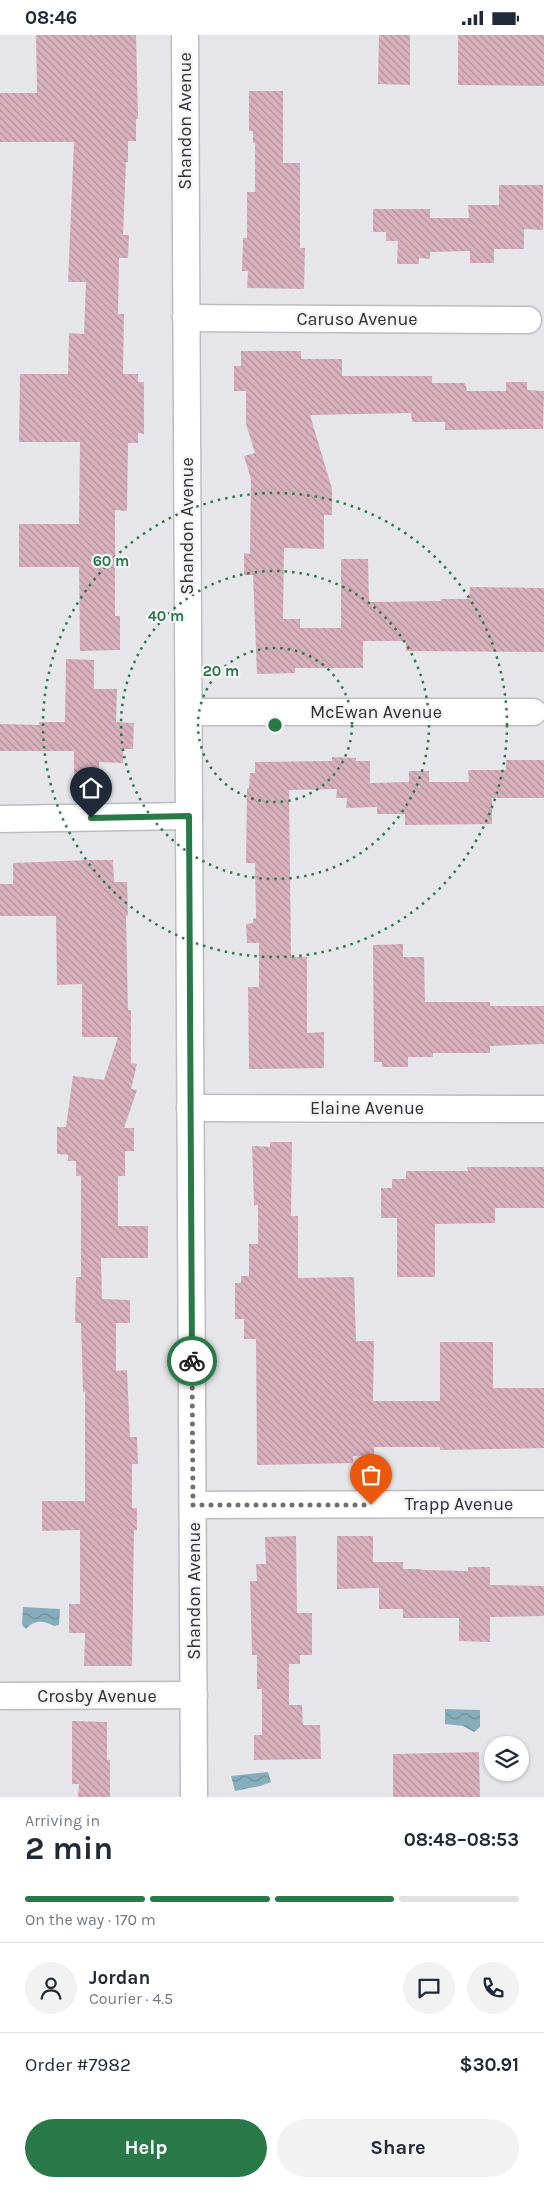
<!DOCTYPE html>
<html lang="en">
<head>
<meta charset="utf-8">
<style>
	:root { --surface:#fff; --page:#f2f2f3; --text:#1f2937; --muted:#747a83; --line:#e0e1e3; --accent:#2a7948 }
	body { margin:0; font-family:Karla,sans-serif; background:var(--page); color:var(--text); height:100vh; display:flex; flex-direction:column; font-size:19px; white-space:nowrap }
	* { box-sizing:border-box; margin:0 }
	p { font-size:16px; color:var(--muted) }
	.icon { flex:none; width:28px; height:28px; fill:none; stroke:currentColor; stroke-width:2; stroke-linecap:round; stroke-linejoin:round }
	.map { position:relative; height:1762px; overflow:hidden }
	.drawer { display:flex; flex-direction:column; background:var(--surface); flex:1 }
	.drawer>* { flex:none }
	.buttons { position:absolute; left:484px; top:1701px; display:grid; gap:10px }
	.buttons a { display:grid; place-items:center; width:45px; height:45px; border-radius:50%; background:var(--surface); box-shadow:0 1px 4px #0004; font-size:25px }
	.pin { position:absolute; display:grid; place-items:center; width:42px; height:42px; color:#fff; margin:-51px -21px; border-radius:50% 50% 50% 0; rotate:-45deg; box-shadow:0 0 5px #0007 }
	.pin .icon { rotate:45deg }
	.courier { position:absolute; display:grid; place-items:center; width:50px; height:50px; margin:-25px; border:4px solid #2a7948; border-radius:50%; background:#fff; color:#222; box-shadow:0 1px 6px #0007 }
	.overview em { font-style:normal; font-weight:700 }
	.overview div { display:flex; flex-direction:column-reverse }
	.overview { display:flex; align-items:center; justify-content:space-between; height:85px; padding:0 25px }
	h1 { font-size:32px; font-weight:700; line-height:38px }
	.bar { display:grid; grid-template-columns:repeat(4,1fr); gap:8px 5px; align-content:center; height:60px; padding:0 25px }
	.bar i { height:6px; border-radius:4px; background:var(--line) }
	.bar .active { background:var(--accent) }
	.bar p { grid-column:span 4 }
	.line { display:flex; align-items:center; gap:12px; padding:0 25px; border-top:1px solid var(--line) }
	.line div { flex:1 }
	.round { display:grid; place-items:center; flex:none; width:52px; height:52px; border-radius:26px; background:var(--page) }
	.button { display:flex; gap:10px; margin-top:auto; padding:10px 25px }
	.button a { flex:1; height:58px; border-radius:30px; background:var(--accent); color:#fff; font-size:20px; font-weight:700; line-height:58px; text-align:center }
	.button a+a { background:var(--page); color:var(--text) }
	.status { display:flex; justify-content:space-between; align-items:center; height:35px; padding:0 25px; background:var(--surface); direction:ltr }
	.status svg { height:14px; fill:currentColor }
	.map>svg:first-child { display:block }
	.water { fill:url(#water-waves) }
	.building { fill:url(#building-back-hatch) }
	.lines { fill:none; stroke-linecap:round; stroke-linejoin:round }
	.minor-casing { stroke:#bdbdc1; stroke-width:29 }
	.minor { stroke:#fff; stroke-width:26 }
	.done { stroke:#707072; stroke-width:5; stroke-dasharray:0 9 }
	.route { stroke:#2a7948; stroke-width:6 }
	.ring { fill:none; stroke:#2a7948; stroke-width:2.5; stroke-dasharray:2.5 5 }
	.labels { text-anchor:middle; stroke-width:4.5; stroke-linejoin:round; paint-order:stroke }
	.street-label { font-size:18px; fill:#303031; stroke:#f4f3f7 }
	.centre { fill:#2a7948; stroke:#f4f3f7; stroke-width:2.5 }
	.ring-label { font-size:15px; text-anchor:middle; font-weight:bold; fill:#2a7948; stroke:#f4f3f7; stroke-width:4.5; stroke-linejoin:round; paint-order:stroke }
</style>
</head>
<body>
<div class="status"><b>08:46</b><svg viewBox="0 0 49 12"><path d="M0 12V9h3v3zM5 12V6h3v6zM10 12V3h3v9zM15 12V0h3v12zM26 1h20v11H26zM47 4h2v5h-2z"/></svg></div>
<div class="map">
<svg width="544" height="1762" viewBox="0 0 544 1762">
	<defs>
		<pattern id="water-waves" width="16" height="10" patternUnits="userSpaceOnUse" patternTransform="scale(1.25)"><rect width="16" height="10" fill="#86adbc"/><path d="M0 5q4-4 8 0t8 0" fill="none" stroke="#6e8d99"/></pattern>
		<pattern id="building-back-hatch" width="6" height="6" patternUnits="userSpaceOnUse" patternTransform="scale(1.25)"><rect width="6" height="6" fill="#d8b1bd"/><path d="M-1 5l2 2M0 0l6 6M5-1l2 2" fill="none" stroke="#b0909a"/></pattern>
	</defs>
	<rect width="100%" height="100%" fill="#e6e6ea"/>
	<g class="water">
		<path d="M 23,1572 L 60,1574 L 59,1590 L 54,1591 C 43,1585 34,1585 26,1594 L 22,1590 Z"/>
		<path d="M 445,1674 L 480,1675 L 480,1692 L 474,1697 L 463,1691 L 445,1689 Z"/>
		<path d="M 268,1737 L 271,1747 L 260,1751 L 235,1756 L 231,1741 Z"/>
	</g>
	<g class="building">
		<path d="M 36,0 L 136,0 L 138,83 L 136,84 L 136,106 L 128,106 L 128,127 L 126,127 L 123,200 L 129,200 L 128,223 L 119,223 L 118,279 L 124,279 L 123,339 L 138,339 L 138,347 L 144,347 L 144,399 L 138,398 L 138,408 L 128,408 L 127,476 L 115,475 L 115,581 L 120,581 L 120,615 L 80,616 L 79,532 L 19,532 L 19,489 L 79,489 L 80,407 L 19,407 L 20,339 L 68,339 L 69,298 L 84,299 L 86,247 L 68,247 L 74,107 L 0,107 L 0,58 L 37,58 Z"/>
		<path d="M 379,0 L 410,0 L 410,50 L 378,49 Z"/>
		<path d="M 458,0 L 544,0 L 544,51 L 458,50 Z"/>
		<path d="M 249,56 L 283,56 L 283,128 L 300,128 L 300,213 L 305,213 L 304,254 L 247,253 L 248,236 L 242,236 L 243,203 L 247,203 L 247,157 L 255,157 L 255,108 L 253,108 L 253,96 L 249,96 Z"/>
		<path d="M 499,150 L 543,150 L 543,195 L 524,194 L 524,214 L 494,214 L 494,228 L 470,228 L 470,216 L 430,217 L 430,224 L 419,223 L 419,229 L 397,229 L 398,206 L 386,206 L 386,197 L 373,197 L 373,174 L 430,174 L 430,183 L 469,183 L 468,170 L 499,170 Z"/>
		<path d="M 241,316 L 301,316 L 301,324 L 342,324 L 342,341 L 432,341 L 432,348 L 465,348 L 467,356 L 506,356 L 506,347 L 527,347 L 527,355 L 544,356 L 543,394 L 445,395 L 445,387 L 412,387 L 411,378 L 310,380 L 332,454 L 332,480 L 324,480 L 324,514 L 284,513 L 283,584 L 300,584 L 300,593 L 341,593 L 341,524 L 368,524 L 369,567 L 441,566 L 441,564 L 469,564 L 470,552 L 544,553 L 544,617 L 406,616 L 406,606 L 363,606 L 363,633 L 295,633 L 295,638 L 257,639 L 253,540 L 244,540 L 244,518 L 250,519 L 251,444 L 244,421 L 255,418 L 246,389 L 246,356 L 234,356 L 234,331 L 241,331 Z"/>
		<path d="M 66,624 L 94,625 L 94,654 L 117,654 L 116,687 L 134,688 L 133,714 L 123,714 L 123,728 L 99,727 L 99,744 L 74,744 L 74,716 L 0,716 L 0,689 L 39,690 L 39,687 L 65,687 Z"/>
		<path d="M 332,722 L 356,723 L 356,726 L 370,726 L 370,748 L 409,747 L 409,736 L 429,736 L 429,747 L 469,747 L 468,735 L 506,735 L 506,725 L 544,725 L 544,763 L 492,763 L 492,789 L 405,790 L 405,779 L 377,779 L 377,772 L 346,773 L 347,763 L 336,763 L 337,754 L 289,755 L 291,922 L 307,922 L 307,998 L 324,997 L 324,1033 L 249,1034 L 248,952 L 259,952 L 259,908 L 247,908 L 246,889 L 253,888 L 253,884 L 256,883 L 255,828 L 246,828 L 247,753 L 249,753 L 250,738 L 255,738 L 255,727 L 332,726 Z"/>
		<path d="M 88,825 L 113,825 L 114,847 L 127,847 L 128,880 L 126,881 L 128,975 L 131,975 L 131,1028 L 137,1029 L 131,1054 L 137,1055 L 124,1093 L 134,1093 L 134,1116 L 125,1116 L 125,1141 L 118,1141 L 118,1191 L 148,1191 L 148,1223 L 101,1223 L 102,1264 L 130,1265 L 130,1288 L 116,1288 L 116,1336 L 127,1335 L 130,1402 L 137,1402 L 138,1429 L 132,1429 L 132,1473 L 137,1473 L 137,1495 L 134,1495 L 132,1631 L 84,1631 L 85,1598 L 69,1598 L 69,1569 L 80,1569 L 80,1495 L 42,1496 L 42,1466 L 85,1466 L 85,1357 L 83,1357 L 81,1288 L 75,1288 L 76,1242 L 81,1242 L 81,1141 L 76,1141 L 76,1126 L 68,1126 L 68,1120 L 57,1119 L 57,1092 L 66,1092 L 73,1041 L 104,1045 L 118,1002 L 82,1002 L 82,949 L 57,950 L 56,881 L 0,881 L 0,849 L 13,849 L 13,828 Z"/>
		<path d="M 403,909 L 403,922 L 424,922 L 425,967 L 490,967 L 490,971 L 544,971 L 544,1009 L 490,1011 L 490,1018 L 433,1018 L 433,1022 L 408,1022 L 408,1032 L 382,1032 L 382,1027 L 374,1027 L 373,910 Z"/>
		<path d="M 270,1107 L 292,1107 L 291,1181 L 298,1181 L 298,1243 L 354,1242 L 356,1306 L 374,1306 L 373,1366 L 440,1366 L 440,1307 L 493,1307 L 493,1353 L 544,1353 L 544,1413 L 440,1415 L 440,1412 L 374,1412 L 374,1420 L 353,1421 L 353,1428 L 257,1430 L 256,1304 L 244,1304 L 244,1284 L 235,1284 L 235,1248 L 241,1248 L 241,1241 L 249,1241 L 249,1209 L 258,1209 L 258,1170 L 254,1170 L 252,1111 L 270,1112 Z"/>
		<path d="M 467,1132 L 544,1132 L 544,1173 L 495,1173 L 495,1188 L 435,1189 L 435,1242 L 397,1242 L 397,1183 L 381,1183 L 381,1153 L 392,1153 L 392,1144 L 406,1144 L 406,1136 L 468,1136 Z"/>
		<path d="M 296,1501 L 297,1578 L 312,1578 L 312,1620 L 300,1620 L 300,1629 L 289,1629 L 289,1670 L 302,1670 L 303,1690 L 320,1690 L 321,1724 L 254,1725 L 254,1700 L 262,1700 L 262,1654 L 257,1654 L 257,1620 L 252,1620 L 250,1546 L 257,1546 L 256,1529 L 266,1529 L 265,1502 Z"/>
		<path d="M 337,1501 L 373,1501 L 373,1527 L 403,1527 L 403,1534 L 422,1534 L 422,1535 L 468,1536 L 468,1532 L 490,1532 L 490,1550 L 544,1551 L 544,1581 L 490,1582 L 490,1607 L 459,1606 L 459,1583 L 403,1583 L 403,1574 L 379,1574 L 379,1553 L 337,1554 Z"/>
		<path d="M 72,1686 L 107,1687 L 107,1725 L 110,1725 L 110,1762 L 78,1762 L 79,1749 L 72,1749 Z"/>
		<path d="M 479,1717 L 480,1762 L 393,1762 L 393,1719 Z"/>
	</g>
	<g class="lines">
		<defs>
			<g id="minor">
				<path d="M 185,0 L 194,1762"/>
				<path d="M 186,283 L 528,285"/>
				<path d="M 189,677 L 533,677"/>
				<path d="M 0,784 L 189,781"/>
				<path d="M 190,1073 L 544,1074"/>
				<path d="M 193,1470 L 544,1469"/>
				<path d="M 0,1661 L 194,1660"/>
			</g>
		</defs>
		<use href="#minor" class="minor-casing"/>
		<use href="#minor" class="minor"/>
	</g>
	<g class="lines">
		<path class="done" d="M 192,1326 L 193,1470 L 371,1470"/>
		<path class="route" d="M 91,783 L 189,781 L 192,1326"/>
	</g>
	<g class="ring">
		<circle cx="275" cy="690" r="77"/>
		<circle cx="275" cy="690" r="154"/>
		<circle cx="275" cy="690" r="232"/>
	</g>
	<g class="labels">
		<g class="street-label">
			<text transform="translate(185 86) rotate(-90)" y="6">Shandon Avenue</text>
			<text x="357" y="290">Caruso Avenue</text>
			<text transform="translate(187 491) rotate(-90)" y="6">Shandon Avenue</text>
			<text x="376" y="683">McEwan Avenue</text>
			<text x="367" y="1079">Elaine Avenue</text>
			<text x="459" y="1475">Trapp Avenue</text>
			<text transform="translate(194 1556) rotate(-90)" y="6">Shandon Avenue</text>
			<text x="97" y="1667">Crosby Avenue</text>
		</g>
	</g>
	<circle cx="275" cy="690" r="8" class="centre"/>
	<g class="ring-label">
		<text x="111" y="531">60 m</text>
		<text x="166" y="586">40 m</text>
		<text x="221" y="641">20 m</text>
	</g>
</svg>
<div class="buttons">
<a><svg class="icon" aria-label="layers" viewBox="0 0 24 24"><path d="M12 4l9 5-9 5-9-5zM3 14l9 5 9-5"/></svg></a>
</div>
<div class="pin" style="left:371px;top:1470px;background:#ea580c"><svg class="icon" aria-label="bag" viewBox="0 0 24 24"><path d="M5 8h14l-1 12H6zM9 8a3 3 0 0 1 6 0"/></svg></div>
<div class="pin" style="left:91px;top:783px;background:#1f2937"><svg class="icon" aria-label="home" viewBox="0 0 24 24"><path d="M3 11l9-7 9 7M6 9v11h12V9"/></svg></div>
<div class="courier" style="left:192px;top:1326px"><svg class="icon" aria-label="bike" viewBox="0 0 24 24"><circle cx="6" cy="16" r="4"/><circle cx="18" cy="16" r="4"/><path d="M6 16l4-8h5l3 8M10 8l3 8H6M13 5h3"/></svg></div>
</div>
<section class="drawer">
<div class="overview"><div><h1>2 min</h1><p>Arriving in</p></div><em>08:48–08:53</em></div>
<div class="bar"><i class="active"></i><i class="active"></i><i class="active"></i><i></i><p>On the way · 170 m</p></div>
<div class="line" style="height:90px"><a class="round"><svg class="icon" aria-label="person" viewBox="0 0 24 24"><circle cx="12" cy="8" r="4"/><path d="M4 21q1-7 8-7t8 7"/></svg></a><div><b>Jordan</b><p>Courier · 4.5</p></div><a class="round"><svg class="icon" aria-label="chat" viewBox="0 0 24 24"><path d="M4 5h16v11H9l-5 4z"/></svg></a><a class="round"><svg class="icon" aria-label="phone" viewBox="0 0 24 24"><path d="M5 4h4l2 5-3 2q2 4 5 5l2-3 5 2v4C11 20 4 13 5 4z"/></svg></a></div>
<div class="line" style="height:65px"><div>Order #7982</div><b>$30.91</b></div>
<div class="button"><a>Help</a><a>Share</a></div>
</section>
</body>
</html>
